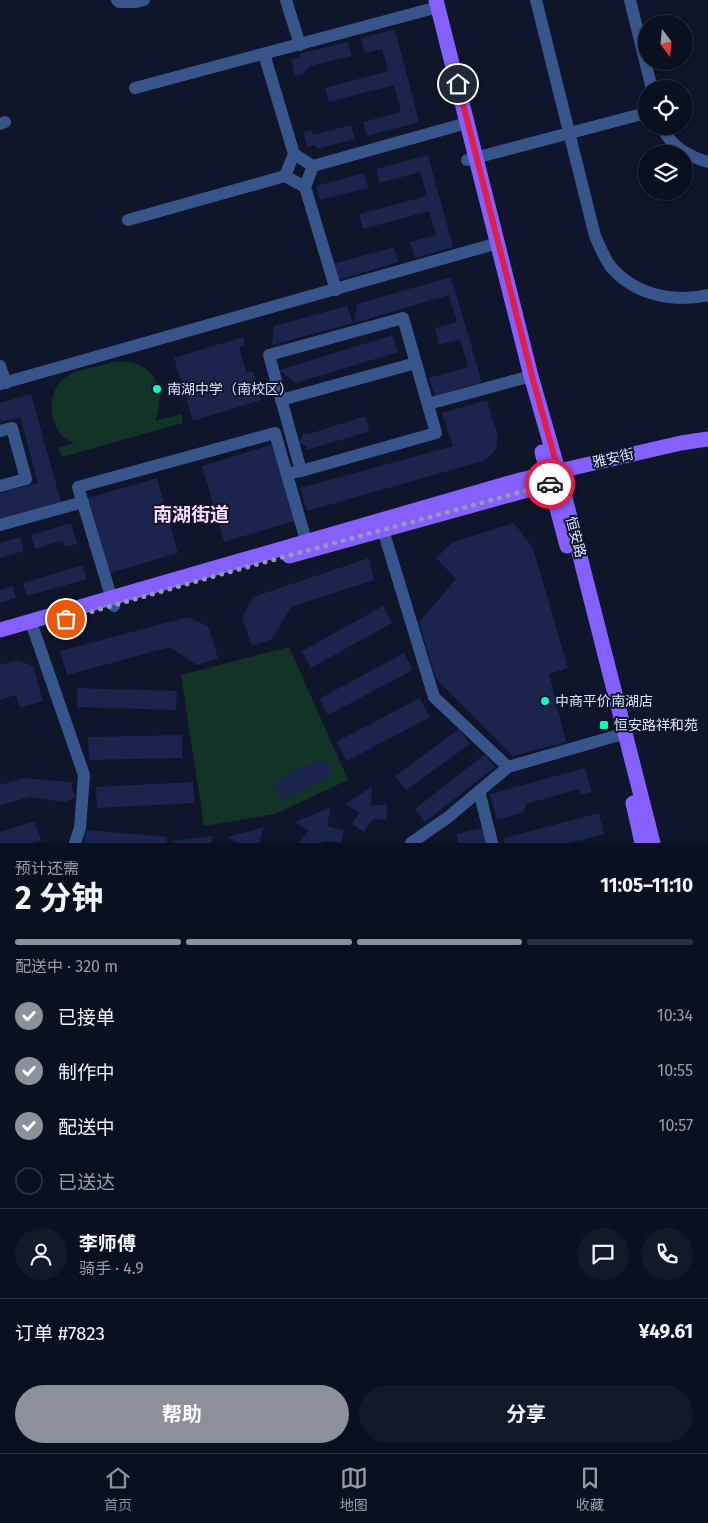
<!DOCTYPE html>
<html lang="zh">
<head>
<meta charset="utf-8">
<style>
	:root { --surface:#0b1020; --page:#141929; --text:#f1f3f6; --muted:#9a9da5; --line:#2b303e; --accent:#8c9099 }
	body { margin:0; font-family:"Fira Sans","Noto Sans SC",sans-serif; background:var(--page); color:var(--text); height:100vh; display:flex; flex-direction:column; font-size:19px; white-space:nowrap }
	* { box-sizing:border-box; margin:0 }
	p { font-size:16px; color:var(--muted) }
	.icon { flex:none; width:28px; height:28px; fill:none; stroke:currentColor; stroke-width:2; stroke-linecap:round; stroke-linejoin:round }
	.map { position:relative; height:843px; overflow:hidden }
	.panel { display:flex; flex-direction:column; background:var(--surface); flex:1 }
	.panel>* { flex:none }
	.needle { width:32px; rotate:164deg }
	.fabs { position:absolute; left:638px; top:15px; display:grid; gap:10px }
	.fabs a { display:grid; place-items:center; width:55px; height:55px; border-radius:50%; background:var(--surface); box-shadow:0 1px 4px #0004,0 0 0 1px var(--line); font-size:25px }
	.pin { position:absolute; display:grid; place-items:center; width:42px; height:42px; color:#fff; margin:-21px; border:2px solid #fff; border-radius:50%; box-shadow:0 1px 5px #0007 }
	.courier { position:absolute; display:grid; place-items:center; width:50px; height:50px; margin:-25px; border:4px solid #e11d48; border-radius:50%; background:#fff; color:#222; box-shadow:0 1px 6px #0007 }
	.summary em { font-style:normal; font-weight:700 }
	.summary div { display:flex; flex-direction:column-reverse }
	.summary { display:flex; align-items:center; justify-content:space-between; height:85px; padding:0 15px }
	h1 { font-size:32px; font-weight:700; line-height:38px }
	.bar { display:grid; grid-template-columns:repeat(4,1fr); gap:8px 5px; align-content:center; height:60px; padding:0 15px }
	.bar i { height:6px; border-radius:4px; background:var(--line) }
	.bar .current { background:var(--accent) }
	.bar p { grid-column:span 4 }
	.line { display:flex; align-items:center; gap:12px; padding:0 15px; border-top:1px solid var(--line) }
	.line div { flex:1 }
	.round { display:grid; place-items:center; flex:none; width:52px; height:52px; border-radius:26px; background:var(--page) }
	ol { padding:0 15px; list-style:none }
	li { display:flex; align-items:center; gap:15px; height:55px }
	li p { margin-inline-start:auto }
	li .icon { padding:5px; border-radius:50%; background:var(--accent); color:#fff; stroke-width:4 }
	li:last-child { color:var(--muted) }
	li i { width:28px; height:28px; border:2px solid var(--line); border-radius:50% }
	.primary-button { display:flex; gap:10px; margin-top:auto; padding:10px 15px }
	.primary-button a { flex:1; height:58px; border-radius:30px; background:var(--accent); color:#fff; font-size:20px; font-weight:700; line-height:58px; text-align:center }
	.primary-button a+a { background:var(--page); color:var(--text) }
	.tab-bar { display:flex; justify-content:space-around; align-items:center; height:70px; border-top:1px solid var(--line); background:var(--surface); font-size:14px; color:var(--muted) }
	.tab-bar a { display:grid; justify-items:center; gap:2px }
	.tab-bar .current { color:var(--accent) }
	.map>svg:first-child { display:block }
	.green { fill:#123426 }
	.building { fill:#1a244c }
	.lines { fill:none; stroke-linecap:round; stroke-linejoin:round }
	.minor { stroke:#38558b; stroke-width:12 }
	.major { stroke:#865fff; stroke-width:15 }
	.done { stroke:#929bb4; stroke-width:5; stroke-dasharray:0 9 }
	.route { stroke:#e11d48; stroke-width:6 }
	.poi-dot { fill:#04ffb7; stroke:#0f152a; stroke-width:2 }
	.labels { text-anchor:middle; stroke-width:4; stroke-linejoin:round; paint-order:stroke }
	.poi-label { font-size:14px; fill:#d8e3ff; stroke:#0f152a; text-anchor:start }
	.street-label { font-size:14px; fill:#d8e3ff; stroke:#0f152a }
	.district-label { font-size:19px; font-weight:bold; fill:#fedaff; stroke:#0f152a }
</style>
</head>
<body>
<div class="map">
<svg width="708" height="843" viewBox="0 0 708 843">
	<rect width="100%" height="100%" fill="#0f152a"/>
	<g class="green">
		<path d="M 114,362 C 153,358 168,387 155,421 L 181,414 L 183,423 L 62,457 L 58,448 L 75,443 C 63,440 56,430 53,418 C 48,401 55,380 73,373 C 85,368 101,366 114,362 Z"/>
		<path d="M 289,647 L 348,780 L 275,814 L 204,826 L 181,675 Z"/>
	</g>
	<g class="building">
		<path d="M 395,29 L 419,122 L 367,136 L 363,122 L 401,112 L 394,85 L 329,102 L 325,88 L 388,71 L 382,49 L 365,53 L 361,38 Z"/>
		<path d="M 348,42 L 352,56 L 310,66 L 303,74 L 295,76 L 291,60 L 300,57 L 299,54 Z"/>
		<path d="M 351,125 L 355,139 L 317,149 L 316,145 L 307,147 L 303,132 L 312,130 L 313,135 Z"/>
		<path d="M 428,155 L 453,247 L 415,258 L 410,242 L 436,235 L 429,211 L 363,229 L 359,214 L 427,196 L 420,172 L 380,183 L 376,169 Z"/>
		<path d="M 364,173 L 368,188 L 320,200 L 316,186 Z"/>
		<path d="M 394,247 L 398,262 L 338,280 L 333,264 Z"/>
		<path d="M 451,277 L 482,382 L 435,396 L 429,378 L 468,367 L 460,339 L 439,345 L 435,328 L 457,322 L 449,295 L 354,323 L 357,304 Z"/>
		<path d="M 347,306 L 353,323 L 272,345 L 274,326 Z"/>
		<path d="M 393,335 L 398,352 L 296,383 L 279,370 Z"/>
		<path d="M 243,337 L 245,345 L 239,347 L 246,372 L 253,372 L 261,400 L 193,421 L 174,358 Z"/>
		<path d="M 31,394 L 61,502 L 0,519 L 0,493 L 38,483 L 20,417 L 0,422 L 0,403 Z"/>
		<path d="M 487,400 L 498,436 L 496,448 L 493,453 L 483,461 L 307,511 L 300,488 L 453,446 L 442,413 Z"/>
		<path d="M 365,416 L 370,431 L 307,450 L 307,447 L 299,442 L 304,433 L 309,434 Z"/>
		<path d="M 274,444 L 297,520 L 224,542 L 202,466 Z"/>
		<path d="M 157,478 L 178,553 L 110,573 L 88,498 Z"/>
		<path d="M 71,523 L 77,544 L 65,547 L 63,540 L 35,549 L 31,535 Z"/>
		<path d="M 514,523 L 533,548 L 568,668 L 549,674 L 566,742 L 513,756 L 436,679 L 419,622 L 456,579 L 436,558 L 453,542 Z"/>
		<path d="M 20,537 L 24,551 L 0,558 L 0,543 Z"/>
		<path d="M 369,558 L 374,580 L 291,607 L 272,639 L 252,646 L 242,618 L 253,597 Z"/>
		<path d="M 83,565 L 87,579 L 27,596 L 23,583 Z"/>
		<path d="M 13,586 L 16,598 L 0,603 L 0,590 Z"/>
		<path d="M 383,606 L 392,623 L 311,668 L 302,651 Z"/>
		<path d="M 188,617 L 208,626 L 218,658 L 197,665 L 170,647 L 67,675 L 60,651 Z"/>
		<path d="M 404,653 L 413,670 L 328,715 L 319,699 Z"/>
		<path d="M 18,660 L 33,666 L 43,701 L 20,708 L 16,695 L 0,700 L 0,665 Z"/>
		<path d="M 77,688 L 177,691 L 176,710 L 77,707 Z"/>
		<path d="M 420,698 L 430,717 L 347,761 L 336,742 Z"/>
		<path d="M 459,729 L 470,744 L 406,790 L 395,776 Z"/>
		<path d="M 182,735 L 182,758 L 89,760 L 88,737 Z"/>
		<path d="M 485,754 L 495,767 L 425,822 L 415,809 Z"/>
		<path d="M 328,760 L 331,776 L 282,801 L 273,786 L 295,770 Z"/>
		<path d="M 585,768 L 592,792 L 580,795 L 579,789 L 526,804 L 524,812 L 497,820 L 490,794 Z"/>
		<path d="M 23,778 L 71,782 L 75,798 L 63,802 L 30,797 L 0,805 L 0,785 Z"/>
		<path d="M 193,782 L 194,803 L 97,808 L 96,787 Z"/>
		<path d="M 372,787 L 371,805 L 387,805 L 387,820 L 376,819 L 370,822 L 364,832 L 352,824 L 359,813 L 345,804 Z"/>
		<path d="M 331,807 L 327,826 L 344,830 L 341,843 L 325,841 L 320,843 L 299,843 L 308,831 L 295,822 Z"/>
		<path d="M 599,813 L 604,834 L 569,843 L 505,843 L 504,838 Z"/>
		<path d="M 35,821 L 41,841 L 33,843 L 0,843 L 0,832 Z"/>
		<path d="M 264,827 L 259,843 L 237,843 L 228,837 Z"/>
		<path d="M 487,827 L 491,843 L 458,843 L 456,834 Z"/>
		<path d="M 87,830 L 167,837 L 167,843 L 84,843 Z"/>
		<path d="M 214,836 L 210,843 L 175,843 L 173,841 Z"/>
	</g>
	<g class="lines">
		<g class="minor">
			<path d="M 117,0 L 119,2 L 136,2 L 144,0"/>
			<path d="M 286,0 L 300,45"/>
			<path d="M 536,0 L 595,236 C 600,247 604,258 611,267 C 635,295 674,303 708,295"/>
			<path d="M 630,0 L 652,89"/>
			<path d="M 264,54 L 294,154 L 285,176"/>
			<path d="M 135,88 L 438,7"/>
			<path d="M 0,124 L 5,122"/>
			<path d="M 662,126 C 669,146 690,157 708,162"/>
			<path d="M 294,154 L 313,166 L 467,123"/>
			<path d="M 467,160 L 646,113"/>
			<path d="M 313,166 L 305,187 L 336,290"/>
			<path d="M 128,220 L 285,176 L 305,187"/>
			<path d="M 0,366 L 6,383"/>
			<path d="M 0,384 L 498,243"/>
			<path d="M 281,400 L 416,363"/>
			<path d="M 428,404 L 531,376"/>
			<path d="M 0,431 L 12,428 L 26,479 L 0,486"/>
			<path d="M 287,474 L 301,471 L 436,433 L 403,318 L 269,355 L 301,471"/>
			<path d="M 0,525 L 83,502"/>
			<path d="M 383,530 L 434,697 L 508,767"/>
			<path d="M 114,606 L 78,487 L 275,433 L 309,551"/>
			<path d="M 33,628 L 84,775 L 80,828 L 75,843"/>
			<path d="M 479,791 L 492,843"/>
			<path d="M 411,843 L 447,818 L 508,767 L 626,733"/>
		</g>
		<g class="major">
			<path d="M 436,0 L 531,376 L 558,470 L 653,843"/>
			<path d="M 542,452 L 567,546"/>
			<path d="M 289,556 L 560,481"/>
			<path d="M 0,630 L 520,480 L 681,443 L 708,439"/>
			<path d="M 633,803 L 642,843"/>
		</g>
	</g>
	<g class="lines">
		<path class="done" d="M 66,619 L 229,572 L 550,484"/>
		<path class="route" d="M 458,84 L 532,376 L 561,480 L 550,484"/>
	</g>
	<g class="poi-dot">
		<circle cx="157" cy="389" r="5"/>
		<circle cx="545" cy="701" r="5"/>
		<rect x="599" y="720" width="10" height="10" rx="2.5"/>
	</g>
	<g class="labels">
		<g class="poi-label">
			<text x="167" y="394">南湖中学（南校区）</text>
			<text x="555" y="706">中商平价南湖店</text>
			<text x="614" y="730">恒安路祥和苑</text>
		</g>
		<g class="street-label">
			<text transform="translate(613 458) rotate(-13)" y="5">雅安街</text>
			<text transform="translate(576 537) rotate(75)" y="5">恒安路</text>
		</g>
		<g class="district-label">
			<text x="191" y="521">南湖街道</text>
		</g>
	</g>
</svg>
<div class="fabs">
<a><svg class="needle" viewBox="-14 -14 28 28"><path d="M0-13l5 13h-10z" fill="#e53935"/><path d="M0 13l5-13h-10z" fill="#9a9da5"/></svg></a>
<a><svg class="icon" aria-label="locate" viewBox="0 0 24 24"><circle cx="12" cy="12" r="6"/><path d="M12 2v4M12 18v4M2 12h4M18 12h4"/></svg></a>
<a><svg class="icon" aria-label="layers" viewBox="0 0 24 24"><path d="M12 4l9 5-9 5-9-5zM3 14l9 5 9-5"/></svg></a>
</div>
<div class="pin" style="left:66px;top:619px;background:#ea580c"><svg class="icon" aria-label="bag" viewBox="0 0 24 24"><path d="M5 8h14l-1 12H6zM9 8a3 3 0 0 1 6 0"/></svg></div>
<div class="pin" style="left:458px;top:84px;background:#1f2937"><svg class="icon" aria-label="home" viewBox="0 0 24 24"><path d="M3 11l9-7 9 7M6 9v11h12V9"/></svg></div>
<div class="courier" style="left:550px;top:484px"><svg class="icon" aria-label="car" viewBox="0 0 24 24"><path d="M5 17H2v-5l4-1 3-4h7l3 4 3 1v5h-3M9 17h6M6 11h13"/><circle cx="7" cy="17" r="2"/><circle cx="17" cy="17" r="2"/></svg></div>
</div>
<section class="panel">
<div class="summary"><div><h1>2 分钟</h1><p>预计还需</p></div><em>11:05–11:10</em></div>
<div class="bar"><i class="current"></i><i class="current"></i><i class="current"></i><i></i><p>配送中 · 320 m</p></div>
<ol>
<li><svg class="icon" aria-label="check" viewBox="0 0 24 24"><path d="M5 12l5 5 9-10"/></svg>已接单<p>10:34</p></li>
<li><svg class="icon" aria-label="check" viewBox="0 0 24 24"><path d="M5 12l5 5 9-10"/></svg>制作中<p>10:55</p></li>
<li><svg class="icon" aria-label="check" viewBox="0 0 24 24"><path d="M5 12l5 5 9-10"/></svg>配送中<p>10:57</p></li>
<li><i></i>已送达</li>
</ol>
<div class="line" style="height:90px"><a class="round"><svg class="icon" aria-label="person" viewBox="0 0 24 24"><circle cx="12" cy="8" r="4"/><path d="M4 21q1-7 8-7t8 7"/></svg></a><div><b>李师傅</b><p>骑手 · 4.9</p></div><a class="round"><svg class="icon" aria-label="chat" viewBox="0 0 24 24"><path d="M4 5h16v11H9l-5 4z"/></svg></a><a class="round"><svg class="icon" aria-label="phone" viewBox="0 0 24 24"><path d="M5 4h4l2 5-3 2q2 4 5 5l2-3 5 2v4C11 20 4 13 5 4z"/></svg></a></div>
<div class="line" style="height:65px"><div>订单 #7823</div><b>¥49.61</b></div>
<div class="primary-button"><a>帮助</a><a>分享</a></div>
</section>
<nav class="tab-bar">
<a class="current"><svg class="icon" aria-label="home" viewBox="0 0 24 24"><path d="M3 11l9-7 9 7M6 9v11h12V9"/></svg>首页</a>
<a><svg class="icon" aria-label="map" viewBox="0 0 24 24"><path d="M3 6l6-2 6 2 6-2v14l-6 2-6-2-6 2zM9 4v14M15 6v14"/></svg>地图</a>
<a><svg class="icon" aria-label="saved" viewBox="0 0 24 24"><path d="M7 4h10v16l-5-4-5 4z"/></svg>收藏</a>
</nav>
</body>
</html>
